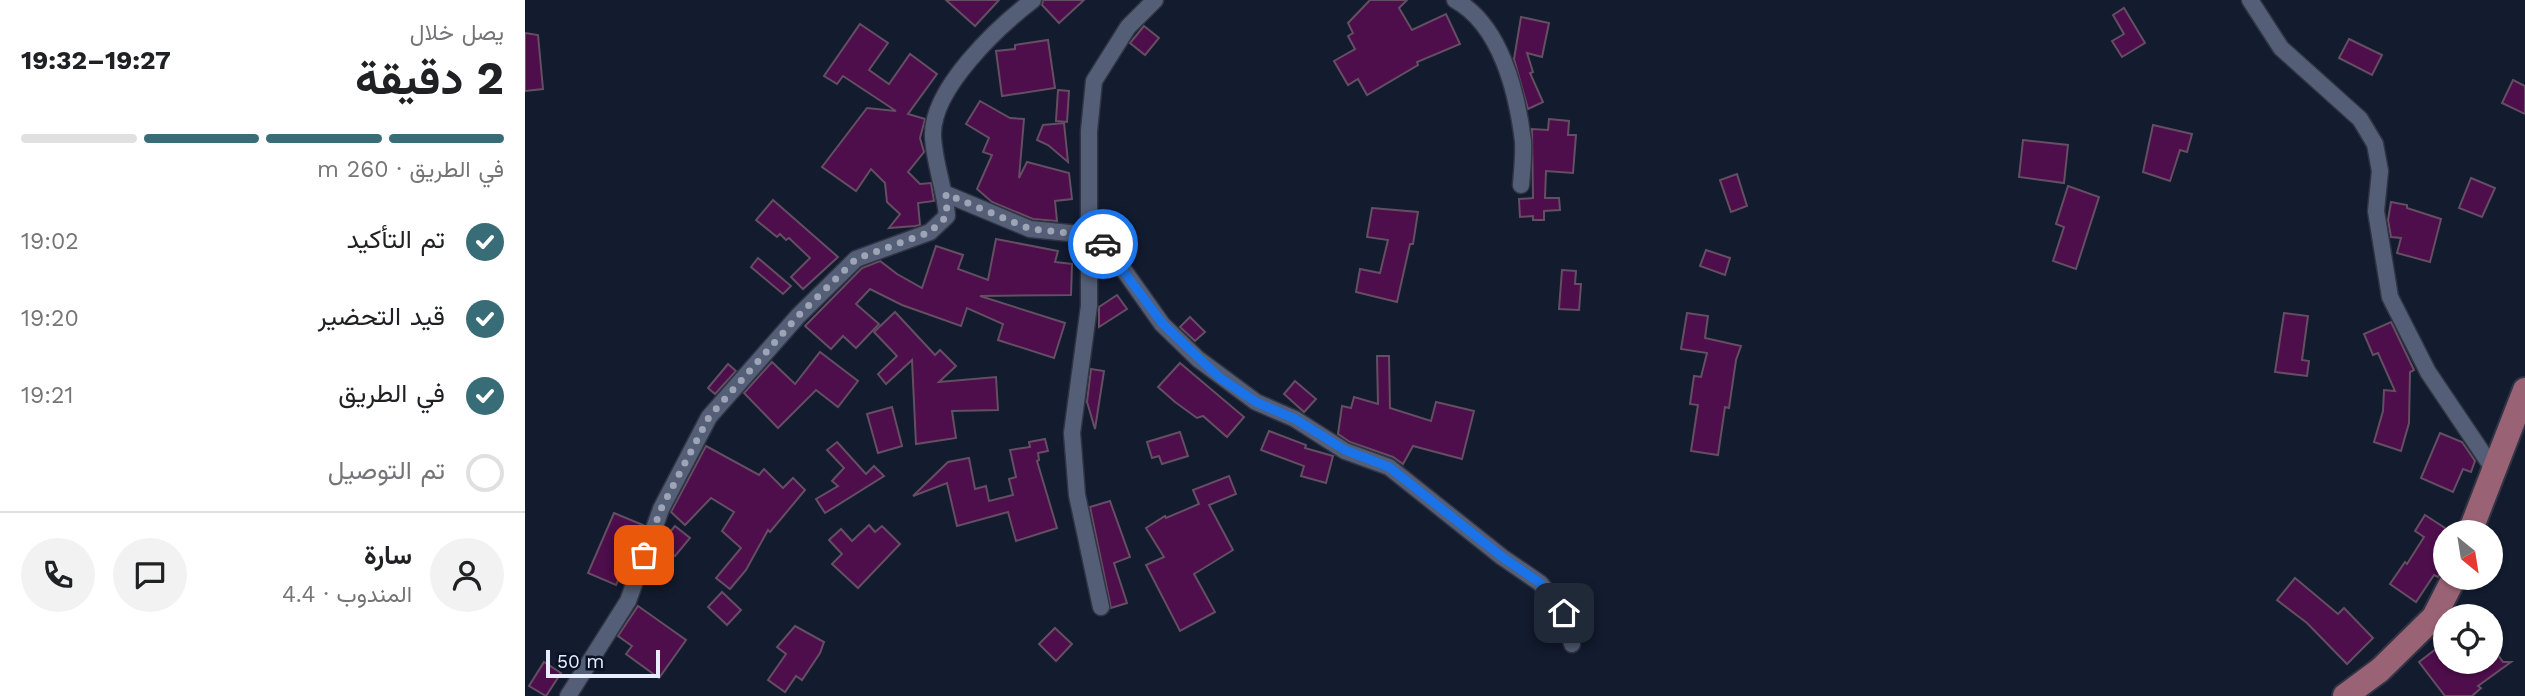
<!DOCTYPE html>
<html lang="ar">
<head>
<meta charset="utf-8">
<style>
	:root { --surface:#fff; --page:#f2f2f2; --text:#202124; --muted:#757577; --line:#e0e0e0; --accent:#386d78 }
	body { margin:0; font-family:"Work Sans",Vazirmatn,sans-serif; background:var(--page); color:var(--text); direction:rtl; height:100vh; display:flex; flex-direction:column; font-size:26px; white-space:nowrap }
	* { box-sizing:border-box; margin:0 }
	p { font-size:23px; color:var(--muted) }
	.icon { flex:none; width:38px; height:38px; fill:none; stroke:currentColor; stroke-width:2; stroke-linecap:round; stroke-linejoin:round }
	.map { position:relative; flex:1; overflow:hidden; direction:ltr }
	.drawer { display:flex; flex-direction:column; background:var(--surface); width:525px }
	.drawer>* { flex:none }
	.needle { width:46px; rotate:150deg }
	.buttons { position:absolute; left:1908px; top:520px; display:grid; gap:14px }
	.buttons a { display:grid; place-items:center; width:70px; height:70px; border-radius:50%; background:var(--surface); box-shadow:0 2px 5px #0004; font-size:35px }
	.scale { position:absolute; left:21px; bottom:18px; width:114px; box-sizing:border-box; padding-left:7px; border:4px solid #e8eefd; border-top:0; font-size:19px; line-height:24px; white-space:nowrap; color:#e8eefd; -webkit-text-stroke:5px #0a1225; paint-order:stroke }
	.pin { position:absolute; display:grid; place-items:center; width:60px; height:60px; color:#fff; margin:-30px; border-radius:14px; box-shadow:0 4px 10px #0006 }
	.courier { position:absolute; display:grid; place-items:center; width:70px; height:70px; margin:-35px; border:5px solid #1a73e8; border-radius:50%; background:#fff; color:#222; box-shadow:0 2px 9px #0007 }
	.overview em { font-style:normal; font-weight:700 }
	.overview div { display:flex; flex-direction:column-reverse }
	.overview { display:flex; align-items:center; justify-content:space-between; height:119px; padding:0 21px }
	h1 { font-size:46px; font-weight:700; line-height:52px }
	.bar { display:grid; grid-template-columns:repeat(4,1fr); gap:10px 7px; align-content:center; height:84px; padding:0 21px }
	.bar i { height:9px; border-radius:5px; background:var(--line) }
	.bar .current { background:var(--accent) }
	.bar p { grid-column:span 4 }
	.line { display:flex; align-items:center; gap:18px; padding:0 21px; border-top:2px solid var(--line) }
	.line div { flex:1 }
	.round { display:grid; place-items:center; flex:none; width:74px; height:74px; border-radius:37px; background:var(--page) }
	ol { padding:0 21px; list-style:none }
	li { display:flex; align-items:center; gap:21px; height:77px }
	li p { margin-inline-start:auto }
	li .icon { padding:7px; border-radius:50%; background:var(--accent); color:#fff; stroke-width:4 }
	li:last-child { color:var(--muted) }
	li i { width:38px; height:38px; border:4px solid var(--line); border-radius:50% }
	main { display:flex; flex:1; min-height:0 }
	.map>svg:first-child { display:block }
	.building { fill:#4e0d4b; stroke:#644e62; stroke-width:2 }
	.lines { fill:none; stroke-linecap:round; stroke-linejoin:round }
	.minor-casing { stroke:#303444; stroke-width:19 }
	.primary-casing { stroke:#303444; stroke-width:28 }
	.minor { stroke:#545f77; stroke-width:16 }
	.primary { stroke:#9a6375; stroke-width:24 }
	.done { stroke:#9da4b5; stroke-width:7; stroke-dasharray:0 12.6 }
	.route { stroke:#1a73e8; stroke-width:9 }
</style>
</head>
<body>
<main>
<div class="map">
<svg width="2000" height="696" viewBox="0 0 2000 696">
	<rect width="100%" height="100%" fill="#131b2f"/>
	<g class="building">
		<path d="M 421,0 L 474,0 L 450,26 Z"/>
		<path d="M 518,0 L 559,0 L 534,23 L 517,5 Z"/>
		<path d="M 845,0 L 882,0 L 874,8 L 887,30 L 921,14 L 935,44 L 892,62 L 893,65 L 842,95 L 833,79 L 823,85 L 809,61 L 830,49 L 823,36 L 828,33 L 823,23 Z"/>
		<path d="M 1599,8 L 1620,43 L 1597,57 L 1587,41 L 1599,34 L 1588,15 Z"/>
		<path d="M 996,17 L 1024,23 L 1017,57 L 1002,53 L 1008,72 L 1005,73 L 1018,102 L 1003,109 L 989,59 Z"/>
		<path d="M 335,24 L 363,43 L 344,70 L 364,84 L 385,54 L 412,74 L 383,114 L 400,119 L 395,138 L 399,152 L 383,172 L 395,184 L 406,183 L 409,201 L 393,203 L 395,225 L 390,226 L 364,228 L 375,214 L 362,202 L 360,183 L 346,169 L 331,191 L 297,167 L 342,108 L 371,111 L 318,76 L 312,84 L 299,76 Z"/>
		<path d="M 619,26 L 634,38 L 620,55 L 605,43 Z"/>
		<path d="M 0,33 L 13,35 L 18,89 L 0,91 Z"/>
		<path d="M 1824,39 L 1857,55 L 1847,75 L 1814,58 Z"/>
		<path d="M 523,40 L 530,88 L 477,96 L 471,51 L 490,49 L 490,45 Z"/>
		<path d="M 1988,80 L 2000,86 L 2000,114 L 1977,103 Z"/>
		<path d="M 533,90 L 544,91 L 542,122 L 531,121 Z"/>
		<path d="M 455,101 L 485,118 L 499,119 L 494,178 L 502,162 L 544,173 L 547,199 L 530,201 L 532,221 L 508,219 L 467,202 L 452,189 L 467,155 L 458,152 L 464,138 L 441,124 Z"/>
		<path d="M 1024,119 L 1044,121 L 1043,135 L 1051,135 L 1048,173 L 1021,171 L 1020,198 L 1034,198 L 1035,210 L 1019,211 L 1019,220 L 1008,220 L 1008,216 L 995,217 L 994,199 L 1008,198 L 1007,129 L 1023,130 Z"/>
		<path d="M 539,123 L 543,162 L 523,145 L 512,140 L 518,125 Z"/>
		<path d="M 1628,125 L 1667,134 L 1662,152 L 1655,150 L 1645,181 L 1618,172 Z"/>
		<path d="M 1498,140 L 1543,145 L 1539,183 L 1494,177 Z"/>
		<path d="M 1212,174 L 1222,206 L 1206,212 L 1195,180 Z"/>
		<path d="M 1946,178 L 1970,188 L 1957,217 L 1934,208 Z"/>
		<path d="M 1543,186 L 1574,197 L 1551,269 L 1528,261 L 1539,227 L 1531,224 Z"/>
		<path d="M 248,200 L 313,257 L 278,289 L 266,277 L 285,258 L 264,238 L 261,240 L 255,234 L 252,237 L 231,220 Z"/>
		<path d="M 1866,202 L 1882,205 L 1882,208 L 1916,219 L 1905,262 L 1872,253 L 1876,238 L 1866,237 L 1863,220 Z"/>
		<path d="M 847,208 L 893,212 L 888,244 L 885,244 L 872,302 L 831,292 L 835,269 L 855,273 L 863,240 L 842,237 Z"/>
		<path d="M 471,239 L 533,251 L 530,262 L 547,264 L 546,295 L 455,296 L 540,323 L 529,358 L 473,340 L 478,324 L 442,308 L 436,326 L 377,305 L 345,289 L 331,304 L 354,324 L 331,348 L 318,336 L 306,349 L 280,326 L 337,268 L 355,261 L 372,274 L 397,288 L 411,246 L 438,255 L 433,269 L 463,280 Z"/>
		<path d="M 1181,250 L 1205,258 L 1200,275 L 1175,266 Z"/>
		<path d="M 233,258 L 266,286 L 258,294 L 226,267 Z"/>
		<path d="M 1037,270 L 1051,271 L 1050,284 L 1056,284 L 1054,310 L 1034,309 Z"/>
		<path d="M 592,295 L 602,309 L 574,327 L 574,307 Z"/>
		<path d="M 370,312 L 410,355 L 415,350 L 431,366 L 414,382 L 471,377 L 473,410 L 427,411 L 431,438 L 391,444 L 387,360 L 361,384 L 353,374 L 372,356 L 349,332 Z"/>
		<path d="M 1162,313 L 1183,316 L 1180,338 L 1216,346 L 1211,360 L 1204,408 L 1200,407 L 1193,455 L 1166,451 L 1173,405 L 1165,404 L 1169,376 L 1176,377 L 1182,353 L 1156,349 Z"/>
		<path d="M 1759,313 L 1783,316 L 1777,360 L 1784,361 L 1782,376 L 1750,372 Z"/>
		<path d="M 665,317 L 680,332 L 670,341 L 655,327 Z"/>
		<path d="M 1866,322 L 1889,370 L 1885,372 L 1884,423 L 1876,451 L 1849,442 L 1858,411 L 1859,390 L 1870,391 L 1853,353 L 1848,355 L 1839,334 Z"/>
		<path d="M 295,352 L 333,381 L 313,407 L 291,390 L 253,428 L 219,393 L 247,362 L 270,384 Z"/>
		<path d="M 852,356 L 864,356 L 865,408 L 906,421 L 911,402 L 949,411 L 937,459 L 888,446 L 878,464 L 868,457 L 825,442 L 813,434 L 817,406 L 826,408 L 829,397 L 853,404 Z"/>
		<path d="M 655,363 L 719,417 L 702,437 L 678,416 L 672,418 L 650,402 L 633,387 Z"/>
		<path d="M 203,364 L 211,371 L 190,394 L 183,388 Z"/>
		<path d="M 566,369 L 579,371 L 570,429 L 562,402 Z"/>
		<path d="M 770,381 L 791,399 L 779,412 L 759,394 Z"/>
		<path d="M 367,407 L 377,446 L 353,453 L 342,414 Z"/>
		<path d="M 744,431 L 781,445 L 780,448 L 808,456 L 801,483 L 776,476 L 779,466 L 736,450 Z"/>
		<path d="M 655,432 L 663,456 L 637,464 L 634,456 L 627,458 L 622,442 Z"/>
		<path d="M 1915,433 L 1937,442 L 1950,461 L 1946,472 L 1938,469 L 1928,492 L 1896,478 Z"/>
		<path d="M 520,439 L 523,451 L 513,453 L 514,460 L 512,461 L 532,528 L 491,541 L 483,512 L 432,526 L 422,483 L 388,496 L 423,462 L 444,458 L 450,489 L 461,486 L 464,501 L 488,495 L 484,479 L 491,477 L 485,450 L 505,447 L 504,442 Z"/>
		<path d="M 312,442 L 341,474 L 349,466 L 359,476 L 300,513 L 291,499 L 313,486 L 307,481 L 319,468 L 302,450 Z"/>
		<path d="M 181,446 L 234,475 L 239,469 L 258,488 L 268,478 L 280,490 L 245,532 L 243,530 L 221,570 L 205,589 L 191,578 L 216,548 L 197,531 L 209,512 L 186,498 L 160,525 L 146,512 Z"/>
		<path d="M 704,476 L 711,494 L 684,505 L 708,550 L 669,574 L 690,612 L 655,631 L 621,565 L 639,557 L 621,528 L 640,516 L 641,518 L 674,504 L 668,490 Z"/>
		<path d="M 585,501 L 605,557 L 589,563 L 602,603 L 586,608 L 565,507 Z"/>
		<path d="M 89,513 L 118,525 L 91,585 L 63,573 Z"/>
		<path d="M 1900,515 L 1920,528 L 1920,567 L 1913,577 L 1909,575 L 1891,602 L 1865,584 L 1880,562 L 1882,564 L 1899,537 L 1890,531 Z"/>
		<path d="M 344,525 L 350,532 L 357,526 L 375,544 L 333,588 L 307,564 L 317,554 L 304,540 L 316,529 L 327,541 Z"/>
		<path d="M 150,526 L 165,538 L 150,556 L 135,544 Z"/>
		<path d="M 1770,578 L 1813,614 L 1819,608 L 1848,638 L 1822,664 L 1782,623 L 1752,600 Z"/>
		<path d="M 197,592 L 216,610 L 202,625 L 183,607 Z"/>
		<path d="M 113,606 L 161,640 L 134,678 L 101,654 L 107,646 L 93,636 Z"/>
		<path d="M 270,626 L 299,642 L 295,653 L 277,680 L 271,676 L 260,692 L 243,680 L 261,654 L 252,647 Z"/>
		<path d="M 530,628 L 547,644 L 531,661 L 514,644 Z"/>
		<path d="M 1920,642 L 1920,662 L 1965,662 L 1965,644 L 1978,662 L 1986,662 L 1953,686 L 1956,688 L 1947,696 L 1920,696 L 1894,662 Z"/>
		<path d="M 19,662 L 36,673 L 21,696 L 4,686 Z"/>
	</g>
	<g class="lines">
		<defs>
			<g id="minor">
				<path d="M 930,0 C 976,25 992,93 998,141 C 999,155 997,171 996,185"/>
				<path d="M 1725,0 L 1756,48 L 1835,119 L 1850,144 L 1855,171 L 1851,211 L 1865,297 L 1903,372 L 1969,470"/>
				<path d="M 421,194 L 505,229 L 564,235 L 581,245 L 637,324 L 673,359 L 731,402 L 770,419 L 820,451 L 864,467 L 977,557 L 1015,583 L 1039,613 L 1047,644"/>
				<path d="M 576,607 L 552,495 L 547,433 L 564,306 L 564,131 L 569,81 L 603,27 L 630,0"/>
				<path d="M 43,696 L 103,601 L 136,509 L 184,417 L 273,316 L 331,259 L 405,232 L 422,216 C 420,189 409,163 408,136 C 406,89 473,27 508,0"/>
			</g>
			<g id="primary">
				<path d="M 1945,532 L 2000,390"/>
				<path d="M 1820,696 L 1855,670 L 1909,617 L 1929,578"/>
			</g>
		</defs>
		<use href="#minor" class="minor-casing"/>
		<use href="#primary" class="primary-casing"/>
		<use href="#minor" class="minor"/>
		<use href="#primary" class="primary"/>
	</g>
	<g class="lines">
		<path class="done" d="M 119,555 L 136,509 L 184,417 L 273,316 L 331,259 L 405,232 L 422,216 L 421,194 L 505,229 L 564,235 L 578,244"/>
		<path class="route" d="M 578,244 L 638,324 L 695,378 L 731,402 L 770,419 L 820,450 L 864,467 L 976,556 L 1015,583 L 1039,613"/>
	</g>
</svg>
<div class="buttons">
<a><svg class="needle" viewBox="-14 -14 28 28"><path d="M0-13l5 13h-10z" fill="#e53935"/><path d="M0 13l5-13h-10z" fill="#757577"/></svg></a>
<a><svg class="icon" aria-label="locate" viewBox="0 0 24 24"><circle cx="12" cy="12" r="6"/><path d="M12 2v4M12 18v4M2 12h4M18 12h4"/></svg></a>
</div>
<div class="scale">50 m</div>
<div class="pin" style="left:119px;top:555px;background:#ea580c"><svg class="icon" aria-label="bag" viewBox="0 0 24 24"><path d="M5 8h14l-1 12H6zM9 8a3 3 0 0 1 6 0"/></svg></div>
<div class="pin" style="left:1039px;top:613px;background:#1f2937"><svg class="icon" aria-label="home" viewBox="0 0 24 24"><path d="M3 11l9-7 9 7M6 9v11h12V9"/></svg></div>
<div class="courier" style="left:578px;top:244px"><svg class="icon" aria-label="car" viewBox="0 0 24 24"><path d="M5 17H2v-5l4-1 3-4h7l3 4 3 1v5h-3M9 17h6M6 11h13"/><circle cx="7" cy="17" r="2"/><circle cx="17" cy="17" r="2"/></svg></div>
</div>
<section class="drawer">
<div class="overview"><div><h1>2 دقيقة</h1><p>يصل خلال</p></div><em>19:27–19:32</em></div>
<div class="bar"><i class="current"></i><i class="current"></i><i class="current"></i><i></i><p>في الطريق · 260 m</p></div>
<ol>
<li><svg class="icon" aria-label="check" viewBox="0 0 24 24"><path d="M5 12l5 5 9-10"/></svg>تم التأكيد<p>19:02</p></li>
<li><svg class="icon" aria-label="check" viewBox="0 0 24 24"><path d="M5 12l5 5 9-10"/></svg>قيد التحضير<p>19:20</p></li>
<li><svg class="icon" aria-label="check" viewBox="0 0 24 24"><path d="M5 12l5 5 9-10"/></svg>في الطريق<p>19:21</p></li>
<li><i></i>تم التوصيل</li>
</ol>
<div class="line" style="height:126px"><a class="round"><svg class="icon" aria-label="person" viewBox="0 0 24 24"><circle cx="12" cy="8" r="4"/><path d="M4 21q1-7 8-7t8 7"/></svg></a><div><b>سارة</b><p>المندوب · 4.4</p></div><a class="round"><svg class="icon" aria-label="chat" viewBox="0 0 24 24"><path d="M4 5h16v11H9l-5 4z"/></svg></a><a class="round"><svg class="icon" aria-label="phone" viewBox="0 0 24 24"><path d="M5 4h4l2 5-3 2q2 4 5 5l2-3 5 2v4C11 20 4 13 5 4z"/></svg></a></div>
</section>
</main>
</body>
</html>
